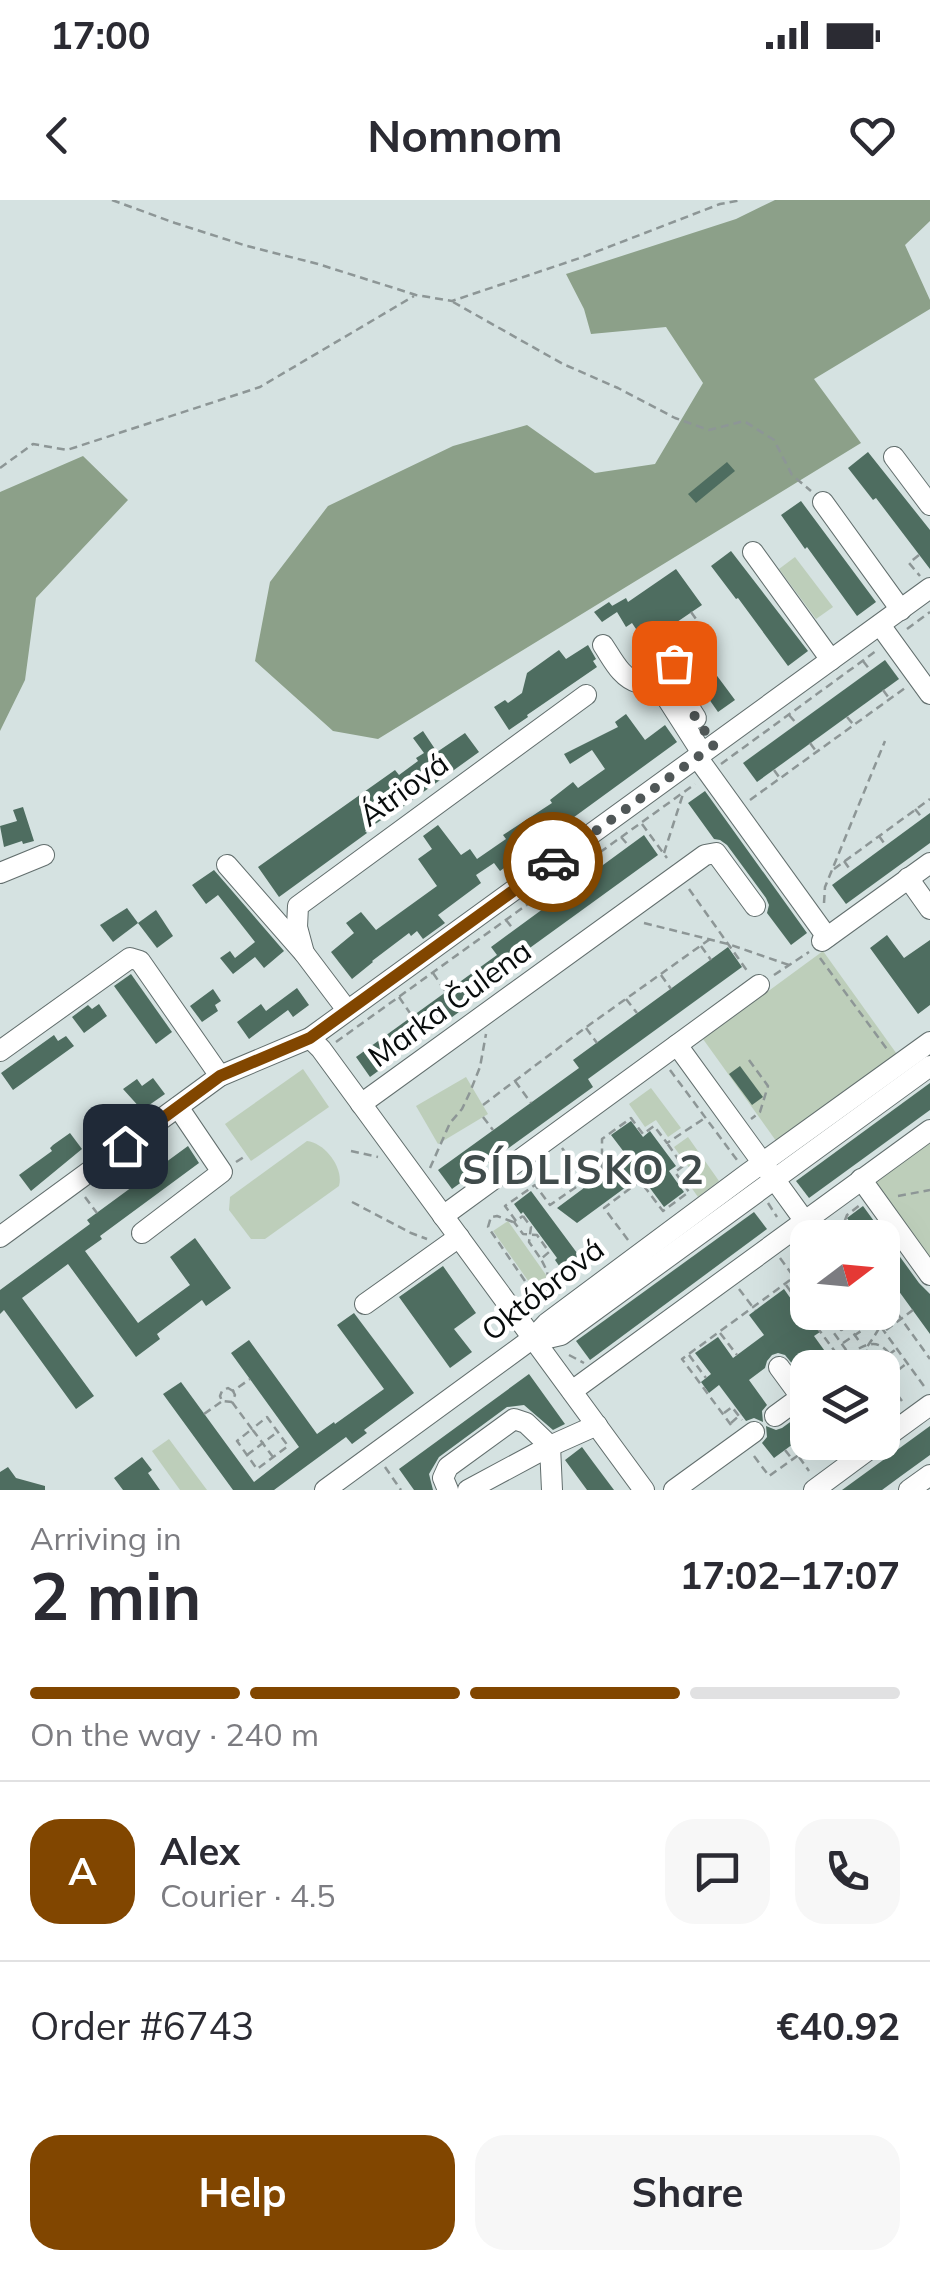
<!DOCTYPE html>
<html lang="en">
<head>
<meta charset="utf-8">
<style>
	:root { --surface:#fff; --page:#f7f7f7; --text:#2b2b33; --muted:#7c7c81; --line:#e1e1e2; --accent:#814600 }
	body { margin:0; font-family:Mulish,sans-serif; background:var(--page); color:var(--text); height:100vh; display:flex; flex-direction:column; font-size:38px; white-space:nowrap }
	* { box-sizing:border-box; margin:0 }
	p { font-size:32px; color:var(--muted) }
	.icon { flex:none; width:55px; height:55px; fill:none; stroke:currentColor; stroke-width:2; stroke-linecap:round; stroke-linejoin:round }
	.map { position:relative; height:1290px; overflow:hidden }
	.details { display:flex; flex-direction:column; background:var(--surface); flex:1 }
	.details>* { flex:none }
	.needle { width:65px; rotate:74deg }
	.fabs { position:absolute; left:790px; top:1020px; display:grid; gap:20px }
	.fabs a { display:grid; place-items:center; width:110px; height:110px; border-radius:20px; background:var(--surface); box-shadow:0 10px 40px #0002; font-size:50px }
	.pin { position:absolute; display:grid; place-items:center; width:85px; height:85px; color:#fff; margin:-42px; border-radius:20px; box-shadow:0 5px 15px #0006 }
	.courier { position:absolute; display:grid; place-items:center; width:100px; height:100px; margin:-50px; border:8px solid #814600; border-radius:50%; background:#fff; color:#222; box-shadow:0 2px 12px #0007 }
	.head em { font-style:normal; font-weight:700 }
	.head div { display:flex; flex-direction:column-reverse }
	.head { display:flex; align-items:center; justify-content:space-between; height:170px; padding:0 30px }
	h1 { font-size:65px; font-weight:700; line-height:75px }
	.bar { display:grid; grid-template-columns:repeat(4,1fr); gap:15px 10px; align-content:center; height:120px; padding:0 30px }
	.bar i { height:12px; border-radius:8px; background:var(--line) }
	.bar .selected { background:var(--accent) }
	.bar p { grid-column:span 4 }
	.line { display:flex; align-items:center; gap:25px; padding:0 30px; border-top:2px solid var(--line) }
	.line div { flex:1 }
	.round { display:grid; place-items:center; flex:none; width:105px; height:105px; border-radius:30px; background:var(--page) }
	.action { display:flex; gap:20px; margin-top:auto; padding:20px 30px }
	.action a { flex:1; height:115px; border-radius:30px; background:var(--accent); color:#fff; font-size:40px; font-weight:700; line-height:115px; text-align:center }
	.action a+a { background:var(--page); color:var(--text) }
	.status { display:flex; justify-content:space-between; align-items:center; height:70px; padding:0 50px; background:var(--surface); direction:ltr }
	.status svg { height:28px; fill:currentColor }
	header { display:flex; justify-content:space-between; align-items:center; height:130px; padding:0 30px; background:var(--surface); font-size:45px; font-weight:700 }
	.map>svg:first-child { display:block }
	.green { fill:#bdceba }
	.forest { fill:#8ca089 }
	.building { fill:#4e6d60 }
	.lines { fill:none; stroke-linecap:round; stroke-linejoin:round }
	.minor-casing { stroke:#626e6d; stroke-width:22 }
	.path { stroke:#8d9696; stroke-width:2.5; stroke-dasharray:8 5; stroke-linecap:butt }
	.minor { stroke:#fff; stroke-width:20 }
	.done { stroke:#505757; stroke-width:10; stroke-dasharray:0 18 }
	.route { stroke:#814600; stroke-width:12 }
	.labels { text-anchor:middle; stroke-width:9; stroke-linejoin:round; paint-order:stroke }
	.street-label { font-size:30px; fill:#080c0c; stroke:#fff }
	.district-label { font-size:40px; font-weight:bold; letter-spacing:2.5px; fill:#404b4b; stroke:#fff }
</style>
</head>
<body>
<div class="status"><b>17:00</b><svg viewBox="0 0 49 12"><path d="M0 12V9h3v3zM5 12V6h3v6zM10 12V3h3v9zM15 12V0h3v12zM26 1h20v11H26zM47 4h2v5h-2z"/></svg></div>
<header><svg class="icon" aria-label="back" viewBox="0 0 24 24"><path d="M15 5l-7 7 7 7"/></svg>Nomnom<svg class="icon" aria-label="heart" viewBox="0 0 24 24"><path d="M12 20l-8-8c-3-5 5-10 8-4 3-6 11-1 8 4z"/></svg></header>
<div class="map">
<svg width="930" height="1290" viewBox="0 0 930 1290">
	<rect width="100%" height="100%" fill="#d5e2e1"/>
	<g class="green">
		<path d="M 795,357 L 833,407 L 816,419 L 779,369 Z"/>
		<path d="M 823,751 L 899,857 L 779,945 L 703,839 Z"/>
		<path d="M 303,869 L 329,907 L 251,961 L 225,924 Z"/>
		<path d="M 466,877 L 488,914 L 438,944 L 416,906 Z"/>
		<path d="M 651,888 L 681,928 L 668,937 L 656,920 L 645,927 L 629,904 Z"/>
		<path d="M 930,936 L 930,1082 L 862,984 Z"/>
		<path d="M 688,937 L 719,981 L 698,997 L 686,980 L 693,973 L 674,947 Z"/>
		<path d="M 307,941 C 325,943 344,968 339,986 L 265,1039 L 251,1039 L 229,1010 L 230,997 Z"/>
		<path d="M 508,1021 L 551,1082 L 536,1092 L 493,1031 Z"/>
		<path d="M 169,1239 L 207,1290 L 180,1290 L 152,1251 Z"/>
	</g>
	<g class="forest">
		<path d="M 775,0 L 930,0 L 930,21 L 905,45 L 930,100 L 930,109 L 814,179 L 861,243 L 378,539 L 333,531 L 255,461 L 270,382 L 328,306 L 453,246 L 527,225 L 595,273 L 655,264 L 703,183 L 666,127 L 591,134 L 584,109 L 566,74 L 736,19 Z"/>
		<path d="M 83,256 L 128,300 L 36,398 L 25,480 L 0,531 L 0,292 Z"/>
	</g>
	<g class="building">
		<path d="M 868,252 L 930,330 L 930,369 L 876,298 L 873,300 L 848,268 Z"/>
		<path d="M 727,262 L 735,271 L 696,303 L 688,294 Z"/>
		<path d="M 801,301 L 876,402 L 857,416 L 807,347 L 805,349 L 781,315 Z"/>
		<path d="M 731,351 L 808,451 L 788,466 L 738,398 L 736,399 L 711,366 Z"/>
		<path d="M 676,369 L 702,405 L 677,422 L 735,500 L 718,512 L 704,492 L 702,484 L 686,456 L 680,451 L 672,450 L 654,425 L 640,435 L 632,423 L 626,427 L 617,412 L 602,422 L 594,412 L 609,402 L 614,408 L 612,406 L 626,398 L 628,402 Z"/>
		<path d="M 588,445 L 596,459 L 593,461 L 597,467 L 527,515 L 528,517 L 509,530 L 494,507 L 505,500 L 508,503 L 522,493 L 527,473 L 559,450 L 566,459 Z"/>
		<path d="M 885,460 L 899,479 L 757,582 L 743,563 Z"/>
		<path d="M 626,514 L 645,540 L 665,525 L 677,542 L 500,671 L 494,663 L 476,675 L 481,683 L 438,715 L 445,723 L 423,739 L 417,731 L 411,736 L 409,733 L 372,761 L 373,762 L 352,779 L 331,752 L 354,733 L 346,723 L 361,712 L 376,730 L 437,686 L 418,659 L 432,649 L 423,636 L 438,625 L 461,655 L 470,649 L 477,659 L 506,639 L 503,635 L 552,603 L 550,600 L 573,582 L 578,588 L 605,569 L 592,550 L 570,564 L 564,554 L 618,527 L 615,522 Z"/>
		<path d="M 423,531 L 437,552 L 465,533 L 479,552 L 397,611 L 396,610 L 365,631 L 367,633 L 279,697 L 258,667 L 395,570 L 399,575 L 418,561 L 416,558 L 424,553 L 413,538 Z"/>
		<path d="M 705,591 L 807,733 L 791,745 L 767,713 L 769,705 L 766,698 L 727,645 L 720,640 L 714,639 L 688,603 Z"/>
		<path d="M 23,607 L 34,641 L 23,644 L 22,641 L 4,647 L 0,626 L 17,621 L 13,610 Z"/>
		<path d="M 930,613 L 930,643 L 846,704 L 832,685 Z"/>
		<path d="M 644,635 L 658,655 L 505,766 L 511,774 L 370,877 L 356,857 L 497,755 L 491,747 Z"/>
		<path d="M 214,670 L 284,751 L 264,768 L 255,757 L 233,774 L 220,758 L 230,751 L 235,758 L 255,742 L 218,695 L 206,704 L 192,685 Z"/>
		<path d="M 127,708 L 138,723 L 113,742 L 100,725 Z"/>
		<path d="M 156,710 L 173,736 L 157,748 L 138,723 Z"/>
		<path d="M 887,735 L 904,758 L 930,740 L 930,805 L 918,814 L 870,748 Z"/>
		<path d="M 728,747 L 742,767 L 588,879 L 593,887 L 452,989 L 438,970 L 579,868 L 573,860 Z"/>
		<path d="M 131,774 L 172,832 L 156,844 L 114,786 Z"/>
		<path d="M 297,788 L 309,805 L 293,817 L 288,810 L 249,839 L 237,822 L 261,804 L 266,811 Z"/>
		<path d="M 213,789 L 221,801 L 215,805 L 218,811 L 202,822 L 190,806 Z"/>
		<path d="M 99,804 L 107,816 L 84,833 L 72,817 L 88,805 L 92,809 Z"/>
		<path d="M 54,835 L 58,841 L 66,836 L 74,846 L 13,890 L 1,873 Z"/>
		<path d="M 740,866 L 763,897 L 752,905 L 729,874 Z"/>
		<path d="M 153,878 L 165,894 L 142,910 L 123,889 L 137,879 L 142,886 Z"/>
		<path d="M 930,883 L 930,910 L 809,998 L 796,981 Z"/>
		<path d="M 631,921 L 643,937 L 650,931 L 676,966 L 669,971 L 684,992 L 664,1007 L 641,976 L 577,1023 L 557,1008 L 627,956 L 611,935 Z"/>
		<path d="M 70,933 L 82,949 L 31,991 L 19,975 L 52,951 L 50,948 L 53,945 Z"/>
		<path d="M 188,946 L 199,963 L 100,1036 L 102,1039 L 85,1051 L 138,1123 L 190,1085 L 170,1057 L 195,1038 L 231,1088 L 206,1106 L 202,1100 L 157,1134 L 160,1139 L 136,1157 L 68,1064 L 22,1098 L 94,1196 L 76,1209 L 4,1110 L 0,1114 L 0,1090 L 90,1024 L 87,1020 Z"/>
		<path d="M 531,991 L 580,1057 L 562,1070 L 555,1060 L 557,1058 L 523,1012 L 521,1014 L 514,1004 Z"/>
		<path d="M 863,1006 L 919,1083 L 930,1094 L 930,1134 L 882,1068 L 882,1038 L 861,1038 L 847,1018 Z"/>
		<path d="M 754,1012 L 767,1029 L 590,1160 L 576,1141 Z"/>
		<path d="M 443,1066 L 476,1113 L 454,1129 L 472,1152 L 450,1168 L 399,1097 Z"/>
		<path d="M 784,1089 L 791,1099 L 794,1097 L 820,1132 L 814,1136 L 837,1168 L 808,1168 L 808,1183 L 785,1155 L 778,1153 L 772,1155 L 767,1161 L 765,1168 L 749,1180 L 767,1205 L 762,1211 L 763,1222 L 754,1218 L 746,1221 L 719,1185 L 709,1193 L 701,1182 L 711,1174 L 695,1153 L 718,1137 L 733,1158 L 764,1135 L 749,1115 Z"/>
		<path d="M 354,1113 L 414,1193 L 364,1230 L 367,1233 L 352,1244 L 346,1237 L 274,1290 L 233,1290 L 163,1194 L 181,1182 L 254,1282 L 299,1247 L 231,1153 L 249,1140 L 317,1234 L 334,1222 L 335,1224 L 384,1189 L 337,1125 Z"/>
		<path d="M 529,1174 L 565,1224 L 553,1230 L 524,1205 L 507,1207 L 439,1257 L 429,1274 L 433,1290 L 414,1290 L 399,1269 Z"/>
		<path d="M 808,1209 L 808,1233 L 774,1258 L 762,1243 L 767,1237 L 766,1226 L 776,1230 L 782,1228 Z"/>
		<path d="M 930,1226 L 930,1255 L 901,1276 L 882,1290 L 842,1290 Z"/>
		<path d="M 582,1247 L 593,1262 L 614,1290 L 587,1290 L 565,1260 Z"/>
		<path d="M 142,1257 L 152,1270 L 148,1273 L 160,1290 L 123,1290 L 114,1278 Z"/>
		<path d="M 8,1267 L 16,1278 L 45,1286 L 45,1290 L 0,1290 L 0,1272 Z"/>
	</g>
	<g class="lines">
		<defs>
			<g id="minor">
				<path d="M 894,257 L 930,305"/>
				<path d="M 823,302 L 901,410"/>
				<path d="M 753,352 L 831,460"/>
				<path d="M 880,425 L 930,494"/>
				<path d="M 603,445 C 613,460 621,478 639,483 C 650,486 654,484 663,492 L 702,553"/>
				<path d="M 674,463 L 690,491 L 684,499 L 696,518"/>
				<path d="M 697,557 L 827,737"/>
				<path d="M 227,665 L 304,753 L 347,810"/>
				<path d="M 0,673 L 44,655"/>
				<path d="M 908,678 L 930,709"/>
				<path d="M 822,741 L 930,663"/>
				<path d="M 304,753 L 297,727 L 298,706 L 586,495"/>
				<path d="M 310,838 L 321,849 L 644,1290"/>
				<path d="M 677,845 L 804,1020"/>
				<path d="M 0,851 L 130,758 L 140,761 L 220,876"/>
				<path d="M 361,904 L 705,655 L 716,653 L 755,706"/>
				<path d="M 861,979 L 930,1075"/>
				<path d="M 443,1016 L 759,785"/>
				<path d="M 142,1033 L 222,972 L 178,907"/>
				<path d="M 0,1037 L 220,876 L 310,838 L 930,388"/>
				<path d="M 365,1104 L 459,1037"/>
				<path d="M 535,1141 L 561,1135 L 930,866"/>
				<path d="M 572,1191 L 930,930"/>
				<path d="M 775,1216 L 801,1197 L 779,1167"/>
				<path d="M 882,1240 L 930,1205"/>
				<path d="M 325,1290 L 533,1138 L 547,1123 L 747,974 L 930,842"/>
				<path d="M 448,1290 L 443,1278 L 448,1267 L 514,1219 L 526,1223 L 550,1246 L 597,1225"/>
				<path d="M 468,1290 L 550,1246 L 552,1290"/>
				<path d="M 674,1290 L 754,1232"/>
				<path d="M 814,1290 L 879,1242"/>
				<path d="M 909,1290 L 930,1275"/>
			</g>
		</defs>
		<use href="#minor" class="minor-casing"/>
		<g class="path">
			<path d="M 112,0 L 175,23 L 247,46 L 318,64 L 416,95 L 452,101 L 580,58 L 720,4 L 742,0"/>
			<path d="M 453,102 L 563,164 L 618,188 L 675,218 L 709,230 L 744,221 L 774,240 L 792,275 L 811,291"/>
			<path d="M 0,268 L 33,244 L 67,250 L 260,187 L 414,96"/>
			<path d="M 919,355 L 909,363 L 920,376"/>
			<path d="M 691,412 L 704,430"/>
			<path d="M 907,429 L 930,412"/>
			<path d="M 863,461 L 870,470"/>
			<path d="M 883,490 L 889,498"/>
			<path d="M 789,515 L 797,524"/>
			<path d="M 847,517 L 853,524"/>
			<path d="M 810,543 L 816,551"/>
			<path d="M 721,564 L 876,451"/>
			<path d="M 774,570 L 779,577"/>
			<path d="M 750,600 L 905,488"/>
			<path d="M 915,609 L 923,619"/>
			<path d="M 642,624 L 667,658"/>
			<path d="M 879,636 L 886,646"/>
			<path d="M 621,637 L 629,646"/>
			<path d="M 664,653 L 683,594"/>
			<path d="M 844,661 L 851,671"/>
			<path d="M 583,665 L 591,674"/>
			<path d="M 834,669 L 930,599"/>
			<path d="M 689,689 L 748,772"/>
			<path d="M 545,692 L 552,702"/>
			<path d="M 824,703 L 825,687 L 885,541"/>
			<path d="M 506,720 L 514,730"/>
			<path d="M 644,723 L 728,744 L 789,765"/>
			<path d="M 701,746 L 711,760"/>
			<path d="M 820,758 L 889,852"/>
			<path d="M 433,773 L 446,792"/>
			<path d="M 661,775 L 671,789"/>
			<path d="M 774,775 L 809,752"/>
			<path d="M 399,797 L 412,816"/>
			<path d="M 626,799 L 637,813"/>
			<path d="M 586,828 L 597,843"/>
			<path d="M 336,842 L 695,584"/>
			<path d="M 749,860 L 768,886 L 760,912 L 751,919"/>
			<path d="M 670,870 L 737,960"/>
			<path d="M 515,881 L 531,903"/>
			<path d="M 483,905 L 585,828 L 710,739"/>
			<path d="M 483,917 L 493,930"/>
			<path d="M 562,948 L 584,978"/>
			<path d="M 351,951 L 378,957"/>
			<path d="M 236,962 L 247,955"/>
			<path d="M 430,968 L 450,923 L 462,909 L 470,892 L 480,867 L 486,834"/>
			<path d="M 898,996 L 930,990"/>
			<path d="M 85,997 L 97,1013"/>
			<path d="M 352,1002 L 411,1033 L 427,1039"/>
			<path d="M 768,1003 L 777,1017"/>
			<path d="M 523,1016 L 531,1027 L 529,1042 L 541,1059 L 549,1052 L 537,1035 L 523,1034 L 514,1022 L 523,1016"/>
			<path d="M 516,1021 L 505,1006 L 535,985 L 550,1005 L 602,969 L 602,939 L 631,918 L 643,934 L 654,926 L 667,943 L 705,918"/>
			<path d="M 513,1022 L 497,1016 L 491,1017 L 488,1027 L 536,1097 L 550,1088 L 547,1071 L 541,1059"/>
			<path d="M 833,1022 L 843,1038"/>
			<path d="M 840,1033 L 847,1015 L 860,1005"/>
			<path d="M 628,1040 L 604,1008 L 640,981 L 663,1011 L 689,992 L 675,972 L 683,966 L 667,943"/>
			<path d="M 801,1043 L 808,1052"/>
			<path d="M 780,1058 L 808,1096"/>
			<path d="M 882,1073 L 885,1072"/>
			<path d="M 786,1085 L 847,1168"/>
			<path d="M 739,1089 L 755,1110"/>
			<path d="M 882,1092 L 930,1159"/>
			<path d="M 819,1112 L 859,1168"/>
			<path d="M 839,1112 L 861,1144"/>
			<path d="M 843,1112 L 839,1125 L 841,1130 L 873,1120 L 878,1122 L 880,1126 C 876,1135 869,1143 864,1152 L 857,1152 L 858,1149 C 881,1136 887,1151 900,1168"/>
			<path d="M 881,1127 L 926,1189"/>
			<path d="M 886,1130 L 913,1110"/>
			<path d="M 720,1133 L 737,1155"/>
			<path d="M 843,1143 L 876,1121 L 892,1106"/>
			<path d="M 866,1150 L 878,1168"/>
			<path d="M 569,1155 L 584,1163"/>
			<path d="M 689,1155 L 706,1178"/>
			<path d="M 878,1163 L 895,1150"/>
			<path d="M 882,1174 L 902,1201"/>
			<path d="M 888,1178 L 906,1164"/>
			<path d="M 233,1191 L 228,1188 L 222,1191 L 220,1196 L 222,1201 L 232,1202 L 235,1195 L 233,1191 L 250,1179"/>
			<path d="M 882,1200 L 890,1211"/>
			<path d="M 232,1202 L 252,1229 L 267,1217 L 288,1246 L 257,1269 L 237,1241 L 252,1229 L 273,1257"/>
			<path d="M 724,1213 L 732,1207 L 742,1220"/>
			<path d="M 204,1214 L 221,1202"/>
			<path d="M 731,1223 L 741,1214"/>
			<path d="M 731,1225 L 682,1159 L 808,1067"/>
			<path d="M 795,1243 L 802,1251"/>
			<path d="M 785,1250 L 792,1259"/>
			<path d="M 247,1255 L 276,1233"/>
			<path d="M 754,1256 L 769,1276 L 817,1242"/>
			<path d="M 799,1257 L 809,1271"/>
			<path d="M 385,1267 L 401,1290"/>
		</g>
		<use href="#minor" class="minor"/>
	</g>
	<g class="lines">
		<path class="done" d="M 553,662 L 714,545 L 684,500 L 690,491 L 674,463"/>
		<path class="route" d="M 125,946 L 220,876 L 310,838 L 553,662"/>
	</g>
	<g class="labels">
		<g class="street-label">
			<text transform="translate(404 590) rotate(-36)" y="10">Átriová</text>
			<text transform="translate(450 804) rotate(-36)" y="10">Marka Čulena</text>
			<text transform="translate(543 1090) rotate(-38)" y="10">Októbrová</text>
		</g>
		<g class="district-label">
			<text x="584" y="984">SÍDLISKO 2</text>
		</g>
	</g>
</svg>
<div class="fabs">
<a><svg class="needle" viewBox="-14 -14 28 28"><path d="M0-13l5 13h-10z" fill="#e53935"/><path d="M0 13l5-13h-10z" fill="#7c7c81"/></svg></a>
<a><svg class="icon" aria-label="layers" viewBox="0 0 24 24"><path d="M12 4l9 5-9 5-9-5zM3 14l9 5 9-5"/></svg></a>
</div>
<div class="pin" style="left:674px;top:463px;background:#ea580c"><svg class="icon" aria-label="bag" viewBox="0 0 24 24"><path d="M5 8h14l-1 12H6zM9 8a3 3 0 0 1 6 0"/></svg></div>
<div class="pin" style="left:125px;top:946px;background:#1f2937"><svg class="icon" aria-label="home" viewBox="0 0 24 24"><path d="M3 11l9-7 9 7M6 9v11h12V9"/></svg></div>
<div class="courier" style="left:553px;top:662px"><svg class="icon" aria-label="car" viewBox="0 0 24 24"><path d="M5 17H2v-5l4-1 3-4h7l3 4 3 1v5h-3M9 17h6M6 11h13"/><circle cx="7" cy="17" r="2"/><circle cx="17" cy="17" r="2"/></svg></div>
</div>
<section class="details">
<div class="head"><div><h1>2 min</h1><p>Arriving in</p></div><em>17:02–17:07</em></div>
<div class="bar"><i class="selected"></i><i class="selected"></i><i class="selected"></i><i></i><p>On the way · 240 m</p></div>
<div class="line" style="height:180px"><b class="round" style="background:var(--accent);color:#fff">A</b><div><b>Alex</b><p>Courier · 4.5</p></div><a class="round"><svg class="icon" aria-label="chat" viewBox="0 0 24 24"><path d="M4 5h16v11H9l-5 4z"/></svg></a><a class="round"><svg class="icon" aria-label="phone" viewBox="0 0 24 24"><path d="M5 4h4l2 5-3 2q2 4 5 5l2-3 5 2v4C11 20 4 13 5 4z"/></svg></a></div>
<div class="line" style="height:130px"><div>Order #6743</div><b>€40.92</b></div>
<div class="action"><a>Help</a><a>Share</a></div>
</section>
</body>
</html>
